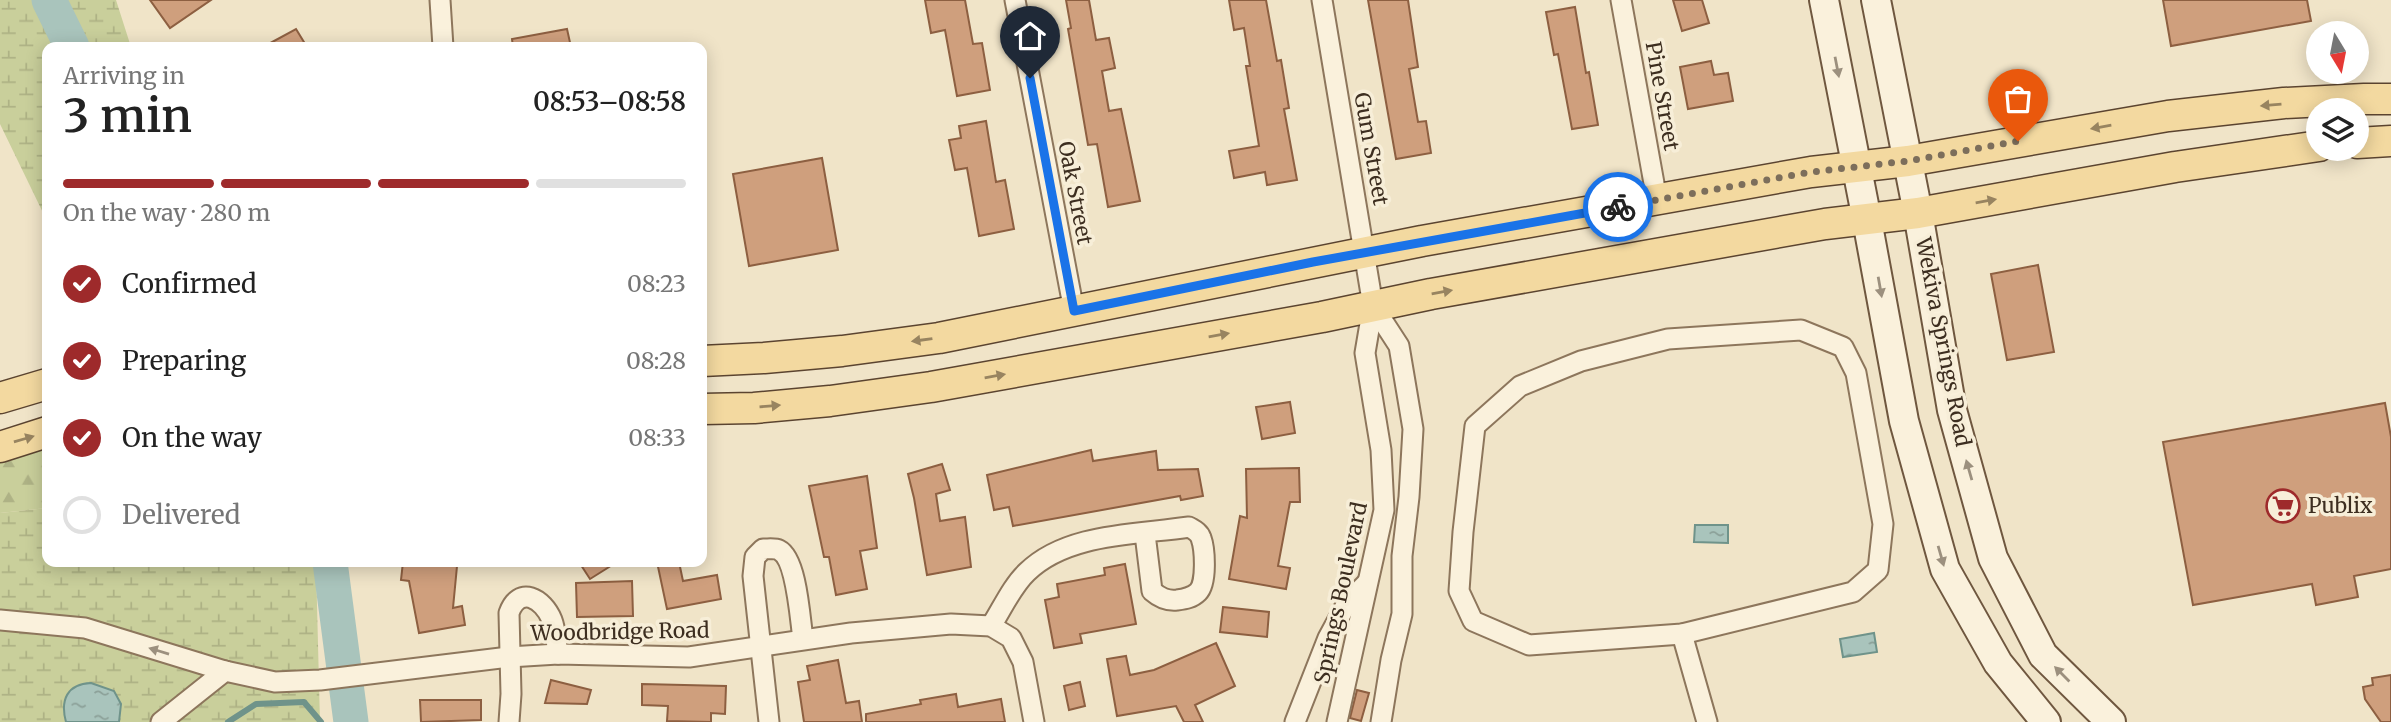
<!DOCTYPE html>
<html lang="en">
<head>
<meta charset="utf-8">
<style>
	:root { --surface:#fff; --page:#f6f6f6; --text:#222; --muted:#767676; --line:#e0e0e0; --accent:#9e2a2b }
	body { margin:0; font-family:Merriweather,serif; background:var(--page); color:var(--text); height:100vh; display:flex; flex-direction:column; font-size:26px; white-space:nowrap }
	* { box-sizing:border-box; margin:0 }
	p { font-size:23px; color:var(--muted) }
	.icon { flex:none; width:38px; height:38px; fill:none; stroke:currentColor; stroke-width:2; stroke-linecap:round; stroke-linejoin:round }
	.map { position:relative; flex:1; overflow:hidden }
	.panel { position:absolute; left:42px; top:42px; width:665px; height:525px; display:flex; flex-direction:column; background:var(--surface); border-radius:14px; box-shadow:0 4px 18px #0003 }
	.panel>* { flex:none }
	.needle { width:46px; rotate:170deg }
	.tools { position:absolute; left:2306px; top:21px; display:grid; gap:14px }
	.tools a { display:grid; place-items:center; width:63px; height:63px; border-radius:50%; background:var(--surface); box-shadow:0 4px 18px #0003; font-size:35px }
	.pin { position:absolute; display:grid; place-items:center; width:60px; height:60px; color:#fff; margin:-72px -30px; border-radius:50% 50% 50% 0; rotate:-45deg; box-shadow:0 0 7px #0007 }
	.pin .icon { rotate:45deg }
	.courier { position:absolute; display:grid; place-items:center; width:70px; height:70px; margin:-35px; border:5px solid #1a73e8; border-radius:50%; background:#fff; color:#222; box-shadow:0 2px 9px #0007 }
	.summary em { font-style:normal; font-weight:600 }
	.summary div { display:flex; flex-direction:column-reverse }
	.summary { display:flex; align-items:center; justify-content:space-between; height:119px; padding:0 21px }
	h1 { font-size:46px; font-weight:600; line-height:52px }
	.bar { display:grid; grid-template-columns:repeat(4,1fr); gap:10px 7px; align-content:center; height:84px; padding:0 21px }
	.bar i { height:9px; border-radius:5px; background:var(--line) }
	.bar .on { background:var(--accent) }
	.bar p { grid-column:span 4 }
	ol { padding:0 21px; list-style:none }
	li { display:flex; align-items:center; gap:21px; height:77px }
	li p { margin-inline-start:auto }
	li .icon { padding:7px; border-radius:50%; background:var(--accent); color:#fff; stroke-width:4 }
	li:last-child { color:var(--muted) }
	li i { width:38px; height:38px; border:4px solid var(--line); border-radius:50% }
	.map>svg:first-child { display:block }
	.forest { fill:url(#forest-firs) }
	.wetland { fill:url(#wetland-marsh) }
	.water { fill:url(#water-ripples); stroke:#6f938a; stroke-width:2 }
	.lines { fill:none; stroke-linecap:round; stroke-linejoin:round }
	.stream { stroke:#6f938a; stroke-width:6 }
	.river { stroke:#a9c4bc; stroke-width:35 }
	.building { fill:#cf9f7d; stroke:#8d5f41; stroke-width:2 }
	.minor-casing { stroke:#8d765c; stroke-width:23 }
	.secondary-casing { stroke:#6f573f; stroke-width:32 }
	.primary-casing { stroke:#5b4430; stroke-width:33 }
	.minor { stroke:#faf1dc; stroke-width:19 }
	.secondary { stroke:#faf1dc; stroke-width:28 }
	.primary { stroke:#f3d9a0; stroke-width:30 }
	.oneway { fill:#9c907e }
	.oneway2 { fill:#988460 }
	.done { stroke:#7c6e5b; stroke-width:7; stroke-dasharray:0 12.6 }
	.route { stroke:#1a73e8; stroke-width:9 }
	.labels { text-anchor:middle; stroke-width:7; stroke-linejoin:round; paint-order:stroke }
	.street-label { font-size:21px; fill:#3d2e20; stroke:#f7eed8 }
	.poi-label { font-size:21px; fill:#3d2e20; stroke:#f7eed8; text-anchor:start }
</style>
</head>
<body>
<div class="map">
<svg width="2391" height="722" viewBox="0 0 2391 722">
	<defs>
		<pattern id="forest-firs" width="22" height="20" patternUnits="userSpaceOnUse" patternTransform="scale(1.75)"><rect width="22" height="20" fill="#c9cf9b"/><path d="M5 1l3.5 6h-7zM16 11l3.5 6h-7z" fill="#aeb285"/></pattern>
		<pattern id="wetland-marsh" width="20" height="14" patternUnits="userSpaceOnUse" patternTransform="scale(1.75)"><rect width="20" height="14" fill="#c9cf9b"/><path d="M1 5h8M5 5V1M11 12h8M15 12V8" fill="none" stroke="#aeb285"/></pattern>
		<pattern id="water-ripples" width="26" height="14" patternUnits="userSpaceOnUse" patternTransform="scale(1.75)"><rect width="26" height="14" fill="#a9c4bc"/><path d="M2 4q2-2 4 0t4 0M15 11q2-2 4 0t4 0" fill="none" stroke="#8ba098"/></pattern>
	</defs>
	<rect width="100%" height="100%" fill="#f0e4c8"/>
	<path class="forest" d="M 47,444 L 47,508 L 0,513 L 0,458 Z"/>
	<g class="wetland">
		<path d="M 0,0 L 116,0 L 131,47 L 47,47 L 47,221 L 0,124 Z"/>
		<path d="M 47,508 L 47,562 L 318,562 L 316,566 L 320,722 L 0,722 L 0,513 Z"/>
	</g>
	<g class="water">
		<path d="M 1695,525 L 1728,525 L 1728,543 L 1694,542 Z"/>
		<path d="M 1874,633 L 1877,652 L 1843,657 L 1840,639 Z"/>
		<path d="M 91,683 L 114,691 L 121,704 L 119,722 L 66,722 C 60,700 67,684 91,683 Z"/>
	</g>
	<g class="lines">
		<path class="stream" d="M 228,722 L 256,704 L 304,702 L 321,722"/>
		<g class="river">
			<path d="M 49,0 L 72,47"/>
			<path d="M 330,562 L 351,722"/>
		</g>
	</g>
	<g class="building">
		<path d="M 150,0 L 211,0 L 170,28 Z"/>
		<path d="M 925,0 L 965,0 L 973,44 L 982,43 L 990,90 L 957,96 L 945,30 L 931,33 Z"/>
		<path d="M 1066,0 L 1089,0 L 1096,40 L 1109,38 L 1115,68 L 1102,71 L 1109,111 L 1121,109 L 1140,201 L 1108,207 L 1097,144 L 1088,145 L 1068,29 L 1071,28 Z"/>
		<path d="M 1229,0 L 1266,0 L 1277,61 L 1281,60 L 1289,108 L 1284,109 L 1297,180 L 1267,185 L 1265,172 L 1234,178 L 1229,151 L 1259,146 L 1246,66 L 1250,66 L 1244,28 L 1234,30 Z"/>
		<path d="M 1368,0 L 1408,0 L 1418,67 L 1409,69 L 1418,122 L 1426,121 L 1431,153 L 1396,159 Z"/>
		<path d="M 1673,0 L 1702,0 L 1709,23 L 1682,31 Z"/>
		<path d="M 2163,0 L 2307,0 L 2311,21 L 2171,46 Z"/>
		<path d="M 1575,7 L 1586,73 L 1589,72 L 1598,125 L 1572,129 L 1558,54 L 1554,55 L 1546,12 Z"/>
		<path d="M 296,29 L 307,47 L 263,47 Z"/>
		<path d="M 567,29 L 571,47 L 513,47 L 512,39 Z"/>
		<path d="M 1711,61 L 1714,75 L 1728,73 L 1733,101 L 1688,109 L 1680,67 Z"/>
		<path d="M 986,121 L 996,182 L 1005,180 L 1014,229 L 979,236 L 967,168 L 955,170 L 949,140 L 961,138 L 959,126 Z"/>
		<path d="M 822,158 L 838,250 L 749,266 L 733,174 Z"/>
		<path d="M 2038,265 L 2054,352 L 2007,360 L 1991,274 Z"/>
		<path d="M 1290,402 L 1295,433 L 1262,439 L 1256,407 Z"/>
		<path d="M 2385,403 L 2391,437 L 2391,569 L 2354,576 L 2358,597 L 2316,605 L 2312,584 L 2193,605 L 2163,442 Z"/>
		<path d="M 1091,450 L 1093,461 L 1156,451 L 1158,470 L 1198,469 L 1203,496 L 1181,500 L 1180,496 L 1013,526 L 1009,507 L 994,510 L 987,475 Z"/>
		<path d="M 942,464 L 950,490 L 936,494 L 940,521 L 965,517 L 971,567 L 927,575 L 914,498 L 908,474 Z"/>
		<path d="M 1299,468 L 1300,502 L 1290,502 L 1278,566 L 1290,568 L 1286,589 L 1229,579 L 1240,516 L 1247,518 L 1246,469 Z"/>
		<path d="M 867,476 L 877,548 L 860,551 L 867,589 L 836,595 L 829,557 L 824,557 L 809,486 Z"/>
		<path d="M 403,562 L 428,562 L 457,566 L 453,608 L 462,606 L 465,625 L 419,633 L 409,581 L 401,580 Z"/>
		<path d="M 579,562 L 617,562 L 590,579 Z"/>
		<path d="M 657,562 L 679,562 L 683,581 L 717,575 L 721,599 L 667,609 Z"/>
		<path d="M 1125,564 L 1136,624 L 1080,634 L 1082,643 L 1054,648 L 1045,600 L 1059,597 L 1057,584 L 1105,575 L 1104,568 Z"/>
		<path d="M 632,581 L 633,616 L 577,617 L 576,583 Z"/>
		<path d="M 1223,607 L 1269,612 L 1267,637 L 1220,632 Z"/>
		<path d="M 1216,643 L 1235,686 L 1195,705 L 1203,722 L 1184,722 L 1176,706 L 1117,716 L 1107,659 L 1126,656 L 1130,675 L 1154,670 Z"/>
		<path d="M 838,660 L 846,703 L 859,701 L 862,722 L 804,722 L 798,682 L 810,680 L 807,666 Z"/>
		<path d="M 2391,675 L 2391,722 L 2381,722 L 2365,699 L 2363,687 L 2373,685 L 2372,678 Z"/>
		<path d="M 551,680 L 591,690 L 587,704 L 545,703 Z"/>
		<path d="M 1080,682 L 1085,706 L 1069,710 L 1064,686 Z"/>
		<path d="M 642,684 L 726,686 L 725,714 L 711,713 L 711,722 L 667,721 L 668,706 L 642,705 Z"/>
		<path d="M 1357,690 L 1369,693 L 1361,721 L 1350,718 Z"/>
		<path d="M 956,694 L 958,707 L 1001,699 L 1005,722 L 866,722 L 866,714 L 921,704 L 920,700 Z"/>
		<path d="M 420,700 L 481,700 L 481,720 L 421,722 Z"/>
	</g>
	<g class="lines">
		<defs>
			<g id="minor">
				<path d="M 440,0 L 443,47"/>
				<path d="M 1015,0 L 1074,311"/>
				<path d="M 1322,0 L 1373,306 L 1365,353 L 1381,450 L 1384,510 L 1337,722"/>
				<path d="M 1621,0 L 1657,200"/>
				<path d="M 1373,306 L 1399,346 L 1413,429 L 1409,497 L 1402,556 L 1402,614 L 1391,660 L 1381,722"/>
				<path d="M 1801,330 L 1843,347 L 1856,373 L 1883,524 L 1878,570 L 1853,592 L 1682,634 L 1529,645 L 1473,621 L 1459,591 L 1463,532 L 1475,426 L 1520,386 L 1581,361 L 1668,339 Z"/>
				<path d="M 0,620 L 85,628 L 225,671 L 275,682 L 320,680 L 509,657 L 558,654 L 689,657 L 851,633 L 951,624 L 991,626 L 1011,638 L 1023,662 L 1034,722"/>
				<path d="M 991,626 C 1002,609 1012,586 1027,572 C 1067,533 1135,535 1189,527 C 1194,530 1199,532 1201,538 C 1205,549 1207,583 1198,592 C 1192,598 1185,599 1177,600 C 1167,601 1160,598 1152,591 L 1145,534"/>
				<path d="M 1682,634 L 1707,722"/>
				<path d="M 161,722 L 225,671"/>
				<path d="M 509,722 L 511,694 L 509,613 C 519,585 543,598 552,620 C 556,630 556,643 558,654"/>
				<path d="M 769,722 L 753,576 L 755,557 L 763,549 C 769,549 775,548 779,550 C 797,559 800,620 803,639"/>
				<path d="M 1295,722 L 1328,638 L 1347,603 L 1367,583"/>
			</g>
			<g id="secondary">
				<path d="M 1824,0 L 1867,220 L 1904,421 L 1945,569 L 1998,663 L 2046,722"/>
				<path d="M 1876,0 L 1918,213 L 1952,410 L 1993,558 L 2043,655 L 2111,722"/>
			</g>
			<g id="primary">
				<path d="M 2357,143 L 2391,141"/>
				<path d="M 702,361 L 764,358 L 842,351 L 939,338 L 1422,241 L 1811,172 L 1908,161 L 2168,116 L 2284,103 L 2364,99 L 2391,99"/>
				<path d="M 0,398 L 47,384"/>
				<path d="M 702,409 L 754,408 L 830,401 L 931,387 L 1322,317 L 1431,294 L 1825,224 L 1918,213 L 2175,167 L 2319,146"/>
				<path d="M 0,447 L 47,432"/>
			</g>
		</defs>
		<use href="#minor" class="minor-casing"/>
		<use href="#secondary" class="secondary-casing"/>
		<use href="#primary" class="primary-casing"/>
		<use href="#minor" class="minor"/>
		<use href="#secondary" class="secondary"/>
		<use href="#primary" class="primary"/>
	</g>
	<defs><path id="oneway-solid" d="M-6-.8H1V-3.2L6.5 0L1 3.2V.8H-6Z" transform="scale(1.75)"/></defs>
	<g class="oneway">
		<use href="#oneway-solid" transform="translate(1837 67) rotate(79)"/>
		<use href="#oneway-solid" transform="translate(1880 287) rotate(80)"/>
		<use href="#oneway-solid" transform="translate(1969 470) rotate(-106)"/>
		<use href="#oneway-solid" transform="translate(1941 556) rotate(74)"/>
		<use href="#oneway-solid" transform="translate(159 651) rotate(-163)"/>
		<use href="#oneway-solid" transform="translate(2062 674) rotate(-135)"/>
	</g>
	<g class="oneway2">
		<use href="#oneway-solid" transform="translate(2271 105) rotate(175)"/>
		<use href="#oneway-solid" transform="translate(2101 127) rotate(170)"/>
		<use href="#oneway-solid" transform="translate(1986 201) rotate(-10)"/>
		<use href="#oneway-solid" transform="translate(1442 292) rotate(-10)"/>
		<use href="#oneway-solid" transform="translate(1219 335) rotate(-10)"/>
		<use href="#oneway-solid" transform="translate(922 340) rotate(172)"/>
		<use href="#oneway-solid" transform="translate(995 376) rotate(-10)"/>
		<use href="#oneway-solid" transform="translate(770 406) rotate(-5)"/>
		<use href="#oneway-solid" transform="translate(24 439) rotate(-16)"/>
	</g>
	<g class="lines">
		<path class="done" d="M 1618,207 L 1811,172 L 1908,161 L 2018,141"/>
		<path class="route" d="M 1030,78 L 1074,311 L 1313,262 L 1618,207"/>
	</g>
	<defs>
		<symbol id="supermarket-ring" viewBox="-11 -11 22 22"><circle r="9.5" fill="#f7eed8" stroke="#9e2a2b" stroke-width="1.5"/><path d="M-6-5.5h2.5l.6 2H6L4.5 2H-2.5L-4.4-4H-6ZM-1.5 3.2a1.3 1.3 0 1 0 .1 0ZM3 3.2a1.3 1.3 0 1 0 .1 0Z" fill="#9e2a2b"/></symbol>
	</defs>
	<g fill-rule="evenodd">
		<use href="#supermarket-ring" x="2264" y="487" width="38" height="38"/>
	</g>
	<g class="labels">
		<g class="street-label">
			<text transform="translate(1662 96) rotate(80)" y="7">Pine Street</text>
			<text transform="translate(1371 149) rotate(80)" y="7">Gum Street</text>
			<text transform="translate(1075 193) rotate(79)" y="7">Oak Street</text>
			<text transform="translate(1943 342) rotate(79)" y="7">Wekiva Springs Road</text>
			<text transform="translate(1341 593) rotate(-78)" y="7">Springs Boulevard</text>
			<text transform="translate(620 632) rotate(-1)" y="7">Woodbridge Road</text>
		</g>
		<g class="poi-label">
			<text x="2308" y="513">Publix</text>
		</g>
	</g>
</svg>
<div class="tools">
<a><svg class="needle" viewBox="-14 -14 28 28"><path d="M0-13l5 13h-10z" fill="#e53935"/><path d="M0 13l5-13h-10z" fill="#767676"/></svg></a>
<a><svg class="icon" aria-label="layers" viewBox="0 0 24 24"><path d="M12 4l9 5-9 5-9-5zM3 14l9 5 9-5"/></svg></a>
</div>
<div class="pin" style="left:2018px;top:141px;background:#ea580c"><svg class="icon" aria-label="bag" viewBox="0 0 24 24"><path d="M5 8h14l-1 12H6zM9 8a3 3 0 0 1 6 0"/></svg></div>
<div class="pin" style="left:1030px;top:78px;background:#1f2937"><svg class="icon" aria-label="home" viewBox="0 0 24 24"><path d="M3 11l9-7 9 7M6 9v11h12V9"/></svg></div>
<div class="courier" style="left:1618px;top:207px"><svg class="icon" aria-label="bike" viewBox="0 0 24 24"><circle cx="6" cy="16" r="4"/><circle cx="18" cy="16" r="4"/><path d="M6 16l4-8h5l3 8M10 8l3 8H6M13 5h3"/></svg></div>
<section class="panel">
<div class="summary"><div><h1>3 min</h1><p>Arriving in</p></div><em>08:53–08:58</em></div>
<div class="bar"><i class="on"></i><i class="on"></i><i class="on"></i><i></i><p>On the way · 280 m</p></div>
<ol>
<li><svg class="icon" aria-label="check" viewBox="0 0 24 24"><path d="M5 12l5 5 9-10"/></svg>Confirmed<p>08:23</p></li>
<li><svg class="icon" aria-label="check" viewBox="0 0 24 24"><path d="M5 12l5 5 9-10"/></svg>Preparing<p>08:28</p></li>
<li><svg class="icon" aria-label="check" viewBox="0 0 24 24"><path d="M5 12l5 5 9-10"/></svg>On the way<p>08:33</p></li>
<li><i></i>Delivered</li>
</ol>
</section>
</div>
</body>
</html>
